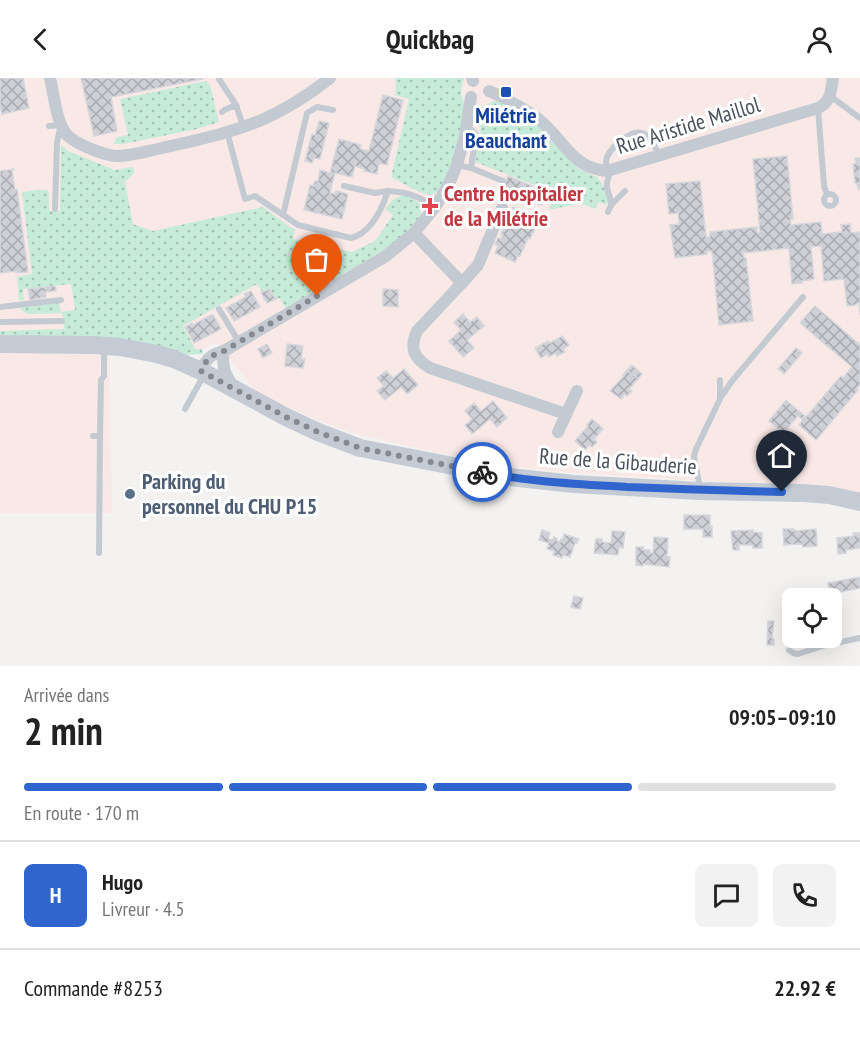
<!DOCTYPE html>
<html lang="fr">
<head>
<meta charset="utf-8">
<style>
	:root { --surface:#fff; --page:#f2f2f2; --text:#222; --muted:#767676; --line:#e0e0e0; --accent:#3065ce }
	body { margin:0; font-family:"PT Sans Narrow",sans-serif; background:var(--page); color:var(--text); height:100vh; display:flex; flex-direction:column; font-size:22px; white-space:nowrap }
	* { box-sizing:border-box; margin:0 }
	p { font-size:20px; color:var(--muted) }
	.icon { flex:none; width:33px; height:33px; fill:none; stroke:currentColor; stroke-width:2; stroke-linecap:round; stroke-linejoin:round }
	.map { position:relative; height:588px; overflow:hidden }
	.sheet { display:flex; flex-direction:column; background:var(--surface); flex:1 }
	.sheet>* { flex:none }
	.buttons { position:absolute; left:782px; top:510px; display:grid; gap:12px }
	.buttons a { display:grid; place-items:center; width:60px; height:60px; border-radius:9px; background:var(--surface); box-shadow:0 6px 24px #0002; font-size:30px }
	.pin { position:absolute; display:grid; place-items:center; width:51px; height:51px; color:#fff; margin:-62px -26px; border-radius:50% 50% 50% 0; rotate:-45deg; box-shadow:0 0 6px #0007 }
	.pin .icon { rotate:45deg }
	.courier { position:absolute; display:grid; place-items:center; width:60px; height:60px; margin:-30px; border:4px solid #3065ce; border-radius:50%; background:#fff; color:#222; box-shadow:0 2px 8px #0007 }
	.headline em { font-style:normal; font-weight:800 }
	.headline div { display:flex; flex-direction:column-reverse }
	.headline { display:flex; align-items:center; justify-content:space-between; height:102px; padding:0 24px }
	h1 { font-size:39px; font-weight:800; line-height:45px }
	.bar { display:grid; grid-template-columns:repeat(4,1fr); gap:9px 6px; align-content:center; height:72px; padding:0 24px }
	.bar i { height:8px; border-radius:4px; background:var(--line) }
	.bar .selected { background:var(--accent) }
	.bar p { grid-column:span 4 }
	.line { display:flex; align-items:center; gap:15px; padding:0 24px; border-top:2px solid var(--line) }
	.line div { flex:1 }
	.round { display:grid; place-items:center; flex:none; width:63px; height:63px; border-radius:9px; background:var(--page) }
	header { display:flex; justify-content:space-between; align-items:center; height:78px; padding:0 24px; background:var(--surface); font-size:27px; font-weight:800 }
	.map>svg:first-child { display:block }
	.medical { fill:#f9e9e6 }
	.grass { fill:url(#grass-dots) }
	.building { fill:url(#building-cross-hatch); stroke:#d6d7dc; stroke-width:1.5 }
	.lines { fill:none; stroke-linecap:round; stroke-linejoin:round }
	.lane { stroke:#c4cad1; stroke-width:6 }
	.street { stroke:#c4cad1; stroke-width:12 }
	.secondary { stroke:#c5cbd5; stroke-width:18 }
	.done { stroke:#868a90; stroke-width:6; stroke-dasharray:0 10.8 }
	.route { stroke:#3065ce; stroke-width:8 }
	.transit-dot { fill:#1a4fb4; stroke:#fff; stroke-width:2 }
	.health-dot { fill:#e0444e; stroke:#fff; stroke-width:2 }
	.service-dot { fill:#5c6f8a; stroke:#fff; stroke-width:2 }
	.labels { text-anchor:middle; stroke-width:6; stroke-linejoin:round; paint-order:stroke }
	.transit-label { font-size:22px; font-weight:bold; fill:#164399; stroke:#fff }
	.street-label { font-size:22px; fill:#4b525c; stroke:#fff }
	.health-label { font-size:22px; font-weight:bold; fill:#be3a42; stroke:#fff; text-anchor:start }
	.service-label { font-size:22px; font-weight:bold; fill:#4e5e75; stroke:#fff; text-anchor:start }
</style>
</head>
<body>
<header><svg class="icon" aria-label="back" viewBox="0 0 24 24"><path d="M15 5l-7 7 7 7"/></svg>Quickbag<svg class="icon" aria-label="person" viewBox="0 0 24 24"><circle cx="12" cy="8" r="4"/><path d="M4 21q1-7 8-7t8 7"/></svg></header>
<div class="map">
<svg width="860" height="588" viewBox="0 0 860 588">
	<defs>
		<pattern id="grass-dots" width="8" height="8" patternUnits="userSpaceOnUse" patternTransform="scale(1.5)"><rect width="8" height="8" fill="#c6ebd8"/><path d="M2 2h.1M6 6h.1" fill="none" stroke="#a3c1b2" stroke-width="1.8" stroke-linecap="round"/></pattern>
		<pattern id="building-cross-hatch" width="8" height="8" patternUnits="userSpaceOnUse" patternTransform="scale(1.5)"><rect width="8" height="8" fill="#cfd0d5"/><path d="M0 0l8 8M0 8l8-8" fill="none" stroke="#aaabb0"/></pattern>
	</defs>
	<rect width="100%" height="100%" fill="#f3f2f1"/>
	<path class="medical" d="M 0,0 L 860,0 L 860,416 L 846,412 L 561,394 L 491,386 L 421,371 L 353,355 L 322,344 L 258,316 L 216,264 L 200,273 L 109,258 L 112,435 L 0,435 Z"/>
	<g class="grass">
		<path d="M 395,0 L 464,0 C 463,5 461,8 461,13 C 461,18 464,22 464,27 C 464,43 450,112 433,116 C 422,119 402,104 391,99 L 409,21 L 395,17 L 396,11 Z"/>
		<path d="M 206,3 L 210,7 L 219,44 L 197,51 L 123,66 L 113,66 L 117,59 L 128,57 L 120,21 Z"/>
		<path d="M 498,22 L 502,24 L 535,45 L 571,84 L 581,92 L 597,99 L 603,107 L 608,123 L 606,127 L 599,124 L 595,131 L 580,125 L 549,132 L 555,115 L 475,84 L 481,49 L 472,42 L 475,32 L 494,23 Z"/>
		<path d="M 61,67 L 68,73 L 115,92 L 133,89 L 134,95 L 125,104 L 133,146 L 153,153 L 263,129 L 290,149 L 295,151 L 293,161 L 352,174 L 375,163 L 393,137 L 385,131 C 395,116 407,112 421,127 L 421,137 L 404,157 L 391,168 L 286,230 L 279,220 L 269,225 L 257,206 L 183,248 L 195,271 L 202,271 L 203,276 L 185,277 L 0,261 L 0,253 L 64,251 L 62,235 L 28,236 L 25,235 L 20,230 L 59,225 L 61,234 L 75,232 L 71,206 L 23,211 L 24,222 L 19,223 L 17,199 L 32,196 L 22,114 L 38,112 L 48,112 L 49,116 L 49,133 L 60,133 Z"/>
	</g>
	<g class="building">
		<path d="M 0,0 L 23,0 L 29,30 L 2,36 L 0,28 Z"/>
		<path d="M 81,0 L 203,0 L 203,1 L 111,19 L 117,53 L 94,58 Z"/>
		<path d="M 383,17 L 403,22 L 387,87 L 379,85 L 377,96 L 364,93 L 365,91 L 355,88 L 352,99 L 335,95 L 330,115 L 335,116 L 336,113 L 348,116 L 342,141 L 304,132 L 310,107 L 313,108 L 315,103 L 318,103 L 320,92 L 330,95 L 339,61 L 361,67 L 360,71 L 369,73 Z"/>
		<path d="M 319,43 L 329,45 L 320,81 L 314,80 L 312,85 L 305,83 L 312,56 L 315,57 Z"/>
		<path d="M 787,78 L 793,141 L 790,142 L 791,147 L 821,144 L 822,156 L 842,154 L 841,147 L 850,146 L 851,155 L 860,154 L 860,237 L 859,225 L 856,226 L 856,227 L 847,228 L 844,201 L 824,203 L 821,168 L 811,169 L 814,201 L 802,203 L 802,205 L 792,206 L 789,170 L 743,175 L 744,180 L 746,180 L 753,243 L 719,247 L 712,173 L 707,173 L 707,176 L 675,180 L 670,147 L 679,146 L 678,135 L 669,136 L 666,106 L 700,103 L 706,159 L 710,159 L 710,154 L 757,149 L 757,155 L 760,154 L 753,81 Z"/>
		<path d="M 855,80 L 860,80 L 860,111 L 858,111 L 857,105 L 855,105 L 853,86 L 856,86 Z"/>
		<path d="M 15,91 L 12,92 L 15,112 L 17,111 L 28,194 L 16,195 L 16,193 L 0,195 L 0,93 Z"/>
		<path d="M 508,98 L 546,114 L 541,127 L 503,111 Z"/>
		<path d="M 513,129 L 524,134 L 521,142 L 510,138 Z"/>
		<path d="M 512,139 L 536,148 L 530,161 L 528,160 L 520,178 L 518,177 L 515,184 L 495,175 L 498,168 L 495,166 L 498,160 L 501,161 L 503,156 L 501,156 L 504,149 L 506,150 Z"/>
		<path d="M 55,208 L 56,213 L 45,214 L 46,219 L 30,222 L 28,211 Z"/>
		<path d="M 269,211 L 276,221 L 267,225 L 261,215 Z"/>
		<path d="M 383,211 L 398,212 L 398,229 L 383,228 Z"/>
		<path d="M 251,213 L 260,229 L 234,243 L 226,230 L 246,219 L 244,216 Z"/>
		<path d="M 815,228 L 860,267 L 860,306 L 856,311 L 858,312 L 816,362 L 799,347 L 803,342 L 798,338 L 783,355 L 769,343 L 786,322 L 806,339 L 841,298 L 843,300 L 852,289 L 800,245 Z"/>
		<path d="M 463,236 L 470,244 L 477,239 L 484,248 L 467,262 L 474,270 L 463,279 L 449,263 L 461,252 L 454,244 Z"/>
		<path d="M 211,237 L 213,237 L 221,251 L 194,265 L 185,249 L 192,245 L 193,247 Z"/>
		<path d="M 562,258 L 569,267 L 563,271 L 565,274 L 557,278 L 555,275 L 549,279 L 547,276 L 541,280 L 535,270 L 548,263 L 550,265 Z"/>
		<path d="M 267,266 L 272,275 L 263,280 L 258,271 Z"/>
		<path d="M 287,266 L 303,268 L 301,281 L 305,281 L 303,290 L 285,288 Z"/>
		<path d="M 796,270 L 802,275 L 784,296 L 778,291 Z"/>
		<path d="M 632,287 L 642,296 L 638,301 L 627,292 Z"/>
		<path d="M 404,291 L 418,307 L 407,316 L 401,309 L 385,322 L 377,313 L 384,308 L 377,300 L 386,293 L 393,300 Z"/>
		<path d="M 627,292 L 638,301 L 629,311 L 632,313 L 627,318 L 625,316 L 621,321 L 610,313 L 624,298 L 623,297 Z"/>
		<path d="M 493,323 L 507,340 L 497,349 L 490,341 L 472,356 L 465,347 L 472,341 L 465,333 L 474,325 L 481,333 Z"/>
		<path d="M 592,341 L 603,351 L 594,361 L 597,364 L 592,369 L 589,367 L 585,372 L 575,363 L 588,348 L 587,347 Z"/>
		<path d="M 684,437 L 710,437 L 710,448 L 712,448 L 712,459 L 703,459 L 703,451 L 684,451 Z"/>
		<path d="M 783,451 L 794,451 L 794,453 L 816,451 L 817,468 L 803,469 L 802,466 L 784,467 Z"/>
		<path d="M 542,452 L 550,455 L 548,461 L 553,462 L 554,459 L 557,461 L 557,463 L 560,464 L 561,461 L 563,461 L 564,456 L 579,461 L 577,465 L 575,465 L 570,479 L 563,477 L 562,480 L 553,477 L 554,473 L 547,471 L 549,465 L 539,462 Z"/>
		<path d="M 753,452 L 753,454 L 762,455 L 762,470 L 753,470 L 753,467 L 739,467 L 739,472 L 733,472 L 731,453 Z"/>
		<path d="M 612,453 L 625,454 L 623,470 L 619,469 L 618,477 L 594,475 L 596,461 L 602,461 L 602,464 L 611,465 Z"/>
		<path d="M 853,455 L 860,455 L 860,470 L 846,472 L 846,475 L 838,476 L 837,460 L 854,458 Z"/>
		<path d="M 654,459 L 668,460 L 667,478 L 670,479 L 669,489 L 643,486 L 643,488 L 636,487 L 636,469 L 644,469 L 643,472 L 650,472 L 650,475 L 653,475 Z"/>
		<path d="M 860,499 L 860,510 L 830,516 L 828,505 Z"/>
		<path d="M 574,518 L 583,520 L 580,531 L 571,529 Z"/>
		<path d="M 792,534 L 792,560 L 823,560 L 823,562 L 793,567 L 788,535 Z"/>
		<path d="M 768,543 L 774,543 L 772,560 L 774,561 L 774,567 L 767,567 Z"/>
	</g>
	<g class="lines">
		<g class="lane">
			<path d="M 219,1 L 236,27 L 243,48"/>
			<path d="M 830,18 L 860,40"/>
			<path d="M 818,30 L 824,108 L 827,116"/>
			<path d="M 222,34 C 227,30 231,28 237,29"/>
			<path d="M 49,48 L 61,47 L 57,64 L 55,131"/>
			<path d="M 467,48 L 476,56 L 471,90"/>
			<path d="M 227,54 L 245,121 L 255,118 L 298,147 L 351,160 C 371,155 382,131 388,113 C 408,114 418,118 435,129"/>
			<path d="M 457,87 L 471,90 L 503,103"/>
			<path d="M 607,93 C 607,90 606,85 606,83 C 607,72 630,51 642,55 C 650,57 656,71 660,78"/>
			<path d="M 609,98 C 603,112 611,114 611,127"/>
			<path d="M 344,108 L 375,115 L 388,113"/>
			<circle cx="830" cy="122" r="6"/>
			<path d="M 608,134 L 611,127 L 625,113"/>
			<path d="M 283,137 L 307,35 L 317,29 L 333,32"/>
			<path d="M 0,229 L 61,222"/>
			<path d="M 219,231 L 239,264"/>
			<path d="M 0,244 L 62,243"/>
			<path d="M 721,319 L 732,303 L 803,219"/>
			<path d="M 185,331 L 204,297"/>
			<path d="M 93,358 L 100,358 L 101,302 L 104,298 L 104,271"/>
			<path d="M 700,409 L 695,385 L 694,378 L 696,371 L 720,321 L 720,302"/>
			<path d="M 99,475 L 100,358"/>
			<path d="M 789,572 L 793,575 L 798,576 L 826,567 L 860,560"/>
		</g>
		<g class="street">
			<path d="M 50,0 C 54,16 56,44 67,57 C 76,66 105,78 117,78 C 132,78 148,73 162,70 C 197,62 231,55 264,41 C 288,30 310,16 330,0"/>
			<path d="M 472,0 L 473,3"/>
			<path d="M 489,13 L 496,16 C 510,23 525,31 537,40 C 564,60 570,90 607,93 L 818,30 C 831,24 831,13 833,0"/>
			<path d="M 414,155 L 462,205 L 417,253 C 409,271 414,280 430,290 L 566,336"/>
			<path d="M 462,205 L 478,187 L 502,130"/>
			<path d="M 223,273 C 223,291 223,293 233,308"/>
			<path d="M 201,293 C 206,281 211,276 224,273 L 386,178 L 414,155 L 435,129 L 448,108 L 457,87 L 465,58 L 471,19"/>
			<path d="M 558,354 L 577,313"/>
		</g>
		<path class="secondary" d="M 0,266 L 93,267 L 120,269 L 157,276 L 174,281 L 201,293 L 286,339 L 318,354 L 360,370 L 510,399 L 573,406 L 700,413 L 803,415 L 829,417 L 860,424"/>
	</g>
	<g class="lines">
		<path class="done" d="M 317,218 L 224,273 C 211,277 206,281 201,293 L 286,339 L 318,354 L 360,370 L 482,394"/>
		<path class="route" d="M 482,394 C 530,404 578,406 627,409 C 679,411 731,413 782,414"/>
	</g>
	<rect class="transit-dot" x="500" y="8" width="12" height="12" rx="3"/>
	<path class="health-dot" d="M427 119h6v6h6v6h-6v6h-6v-6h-6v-6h6z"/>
	<circle class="service-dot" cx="130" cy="416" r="6"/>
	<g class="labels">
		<g class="transit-label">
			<text x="506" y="45">Milétrie<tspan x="506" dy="25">Beauchant</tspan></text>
		</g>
		<g class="street-label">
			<text transform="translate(688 47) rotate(-17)" y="8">Rue Aristide Maillol</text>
			<text transform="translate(618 383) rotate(4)" y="8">Rue de la Gibauderie</text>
		</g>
		<g class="health-label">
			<text x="444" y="123">Centre hospitalier<tspan x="444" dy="25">de la Milétrie</tspan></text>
		</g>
		<g class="service-label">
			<text x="142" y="411">Parking du<tspan x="142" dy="25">personnel du CHU P15</tspan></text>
		</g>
	</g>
</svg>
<div class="buttons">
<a><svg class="icon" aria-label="locate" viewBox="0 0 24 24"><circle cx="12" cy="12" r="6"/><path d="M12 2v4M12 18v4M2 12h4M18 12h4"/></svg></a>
</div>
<div class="pin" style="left:317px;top:218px;background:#ea580c"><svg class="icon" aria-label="bag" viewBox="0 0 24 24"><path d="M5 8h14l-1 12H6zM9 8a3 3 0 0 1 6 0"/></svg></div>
<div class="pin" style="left:782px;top:414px;background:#1f2937"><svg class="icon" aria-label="home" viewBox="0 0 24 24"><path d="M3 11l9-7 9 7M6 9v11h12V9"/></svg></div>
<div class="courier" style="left:482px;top:394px"><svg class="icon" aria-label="bike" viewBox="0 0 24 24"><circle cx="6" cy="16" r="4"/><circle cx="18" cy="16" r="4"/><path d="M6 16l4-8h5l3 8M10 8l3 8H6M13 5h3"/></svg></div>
</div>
<section class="sheet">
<div class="headline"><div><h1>2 min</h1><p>Arrivée dans</p></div><em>09:05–09:10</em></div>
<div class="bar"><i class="selected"></i><i class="selected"></i><i class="selected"></i><i></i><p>En route · 170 m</p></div>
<div class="line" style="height:108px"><b class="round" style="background:var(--accent);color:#fff">H</b><div><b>Hugo</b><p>Livreur · 4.5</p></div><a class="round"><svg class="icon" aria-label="chat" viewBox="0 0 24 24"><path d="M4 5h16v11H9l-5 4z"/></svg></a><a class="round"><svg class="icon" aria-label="phone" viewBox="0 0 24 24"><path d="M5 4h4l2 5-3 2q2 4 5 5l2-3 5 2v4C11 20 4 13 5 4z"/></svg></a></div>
<div class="line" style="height:78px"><div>Commande #8253</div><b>22.92 €</b></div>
</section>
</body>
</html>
